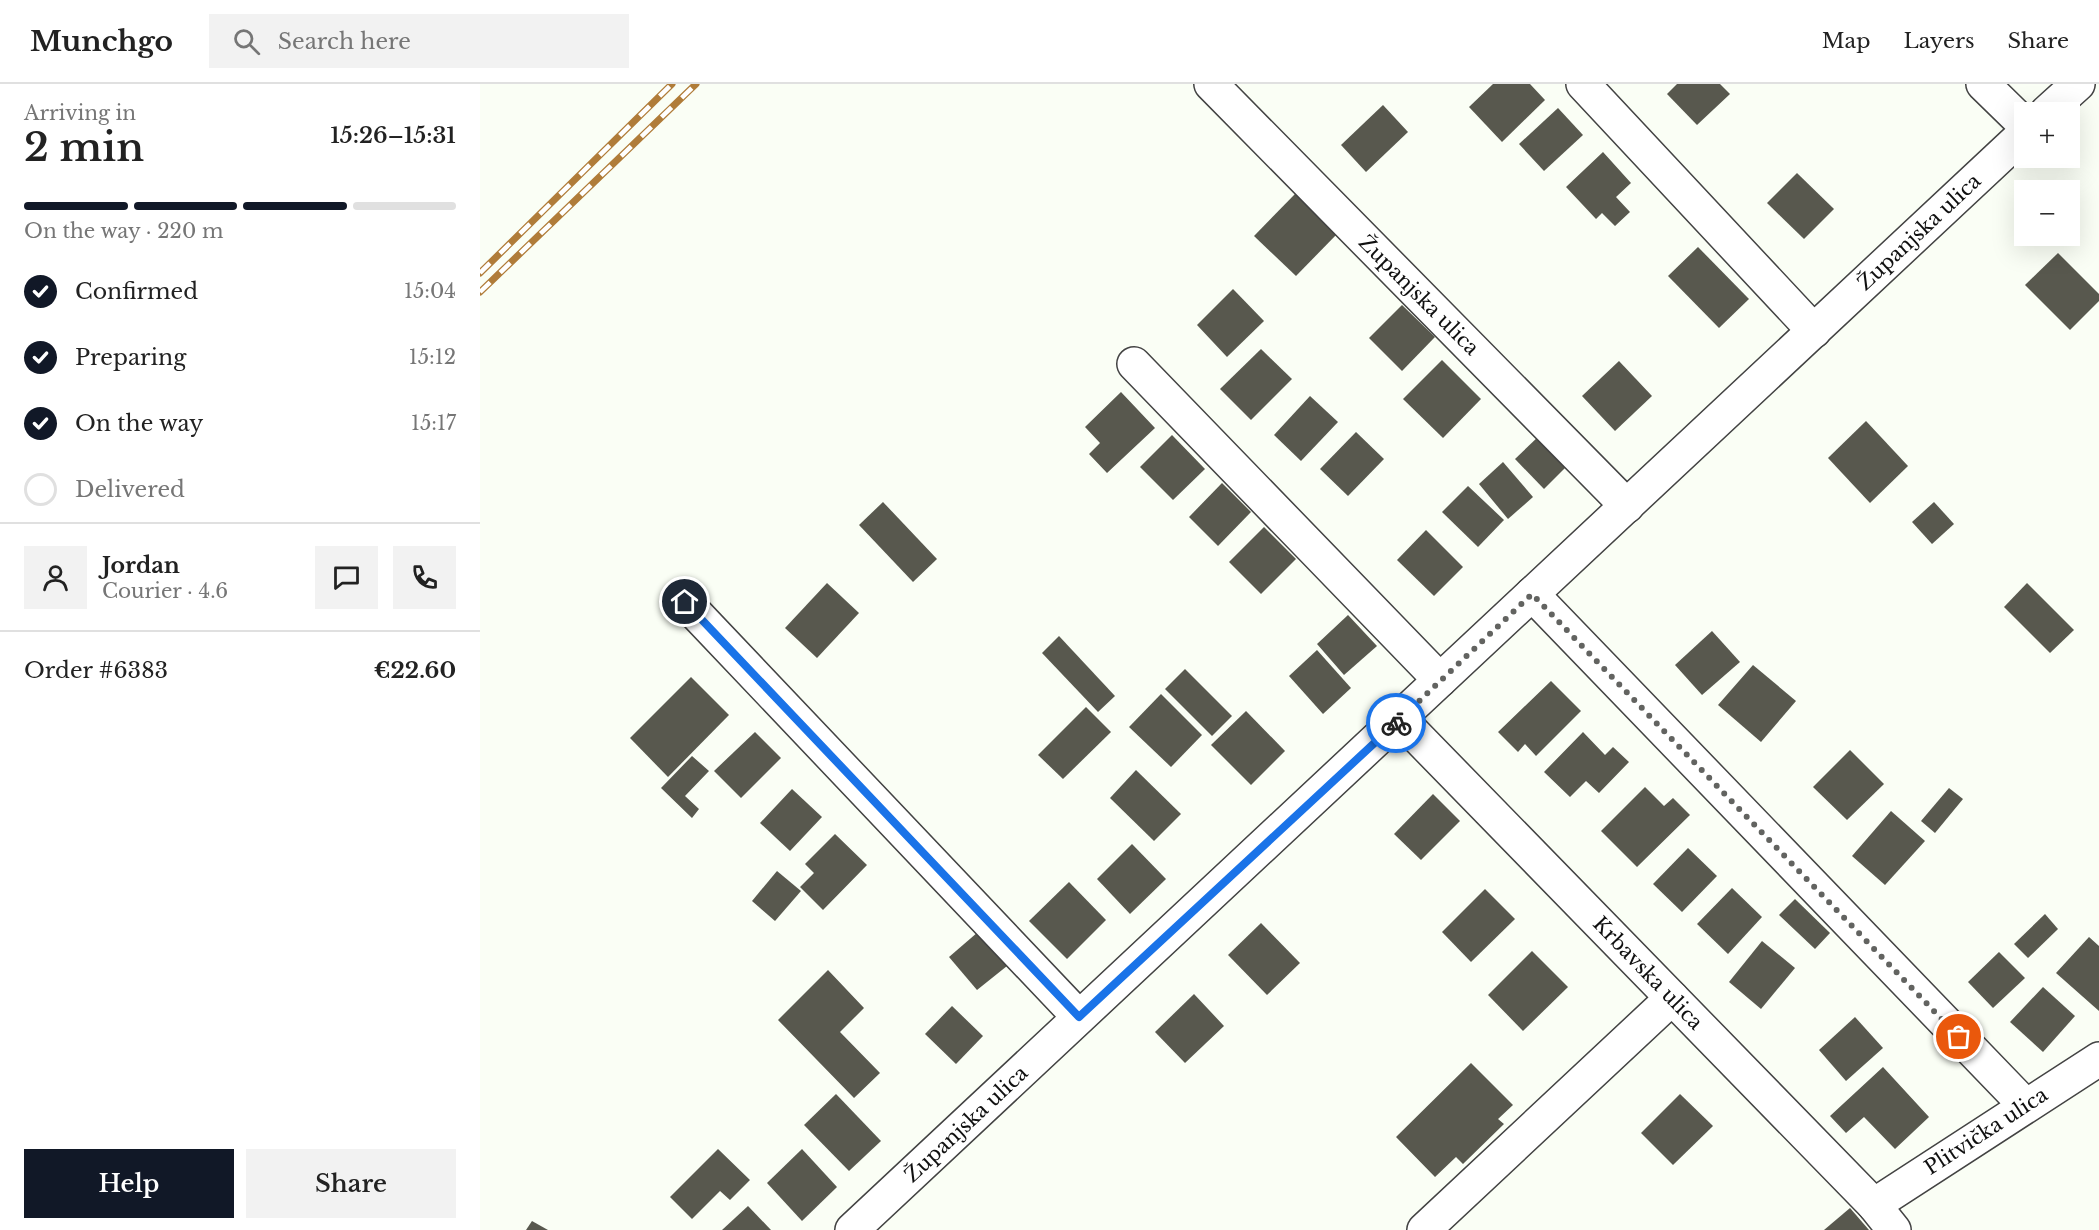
<!DOCTYPE html>
<html lang="en">
<head>
<meta charset="utf-8">
<style>
	:root { --surface:#fff; --page:#f2f2f2; --text:#222; --muted:#767676; --line:#e0e0e0; --accent:#111827 }
	body { margin:0; font-family:"Libre Baskerville",serif; background:var(--page); color:var(--text); height:100vh; display:flex; flex-direction:column; font-size:22px; white-space:nowrap }
	* { box-sizing:border-box; margin:0 }
	p { font-size:20px; color:var(--muted) }
	.icon { flex:none; width:33px; height:33px; fill:none; stroke:currentColor; stroke-width:2; stroke-linecap:round; stroke-linejoin:round }
	.map { position:relative; flex:1; overflow:hidden }
	.side { display:flex; flex-direction:column; background:var(--surface); width:480px }
	.side>* { flex:none }
	.fabs { position:absolute; left:1534px; top:18px; display:grid; gap:12px }
	.fabs a { display:grid; place-items:center; width:66px; height:66px; border-radius:0px; background:var(--surface); box-shadow:0 6px 24px #0002; font-size:30px }
	.pin { position:absolute; display:grid; place-items:center; width:51px; height:51px; color:#fff; margin:-26px; border:3px solid #fff; border-radius:50%; box-shadow:0 2px 6px #0007 }
	.courier { position:absolute; display:grid; place-items:center; width:60px; height:60px; margin:-30px; border:4px solid #1a73e8; border-radius:50%; background:#fff; color:#222; box-shadow:0 2px 8px #0007 }
	.summary em { font-style:normal; font-weight:600 }
	.summary div { display:flex; flex-direction:column-reverse }
	.summary { display:flex; align-items:center; justify-content:space-between; height:102px; padding:0 24px }
	h1 { font-size:39px; font-weight:600; line-height:45px }
	.bar { display:grid; grid-template-columns:repeat(4,1fr); gap:9px 6px; align-content:center; height:72px; padding:0 24px }
	.bar i { height:8px; border-radius:4px; background:var(--line) }
	.bar .selected { background:var(--accent) }
	.bar p { grid-column:span 4 }
	.line { display:flex; align-items:center; gap:15px; padding:0 24px; border-top:2px solid var(--line) }
	.line div { flex:1 }
	.round { display:grid; place-items:center; flex:none; width:63px; height:63px; border-radius:0px; background:var(--page) }
	ol { padding:0 24px; list-style:none }
	li { display:flex; align-items:center; gap:18px; height:66px }
	li p { margin-inline-start:auto }
	li .icon { padding:6px; border-radius:50%; background:var(--accent); color:#fff; stroke-width:4 }
	li:last-child { color:var(--muted) }
	li i { width:33px; height:33px; border:3px solid var(--line); border-radius:50% }
	.primary-button { display:flex; gap:12px; margin-top:auto; padding:12px 24px }
	.primary-button a { flex:1; height:69px; border-radius:0px; background:var(--accent); color:#fff; font-size:24px; font-weight:600; line-height:69px; text-align:center }
	.primary-button a+a { background:var(--page); color:var(--text) }
	header { display:flex; align-items:center; gap:36px; box-sizing:border-box; height:84px; padding:0 30px; background:var(--surface); border-bottom:2px solid var(--line) }
	header strong { font-size:28px }
	nav { display:flex; gap:33px; margin-inline-start:auto; font-size:21px }
	.search { width:420px; height:54px; background:var(--page); display:flex; align-items:center; gap:15px; box-sizing:border-box; padding:0 21px; border-radius:0px; color:var(--muted); font-size:22px }
	main { display:flex; flex:1; min-height:0 }
	.map>svg:first-child { display:block }
	.building { fill:#58584e }
	.lines { fill:none; stroke-linecap:round; stroke-linejoin:round }
	.minor-casing { stroke:#434343; stroke-width:36 }
	.minor { stroke:#fff; stroke-width:33 }
	.rail-casing { stroke:#b07c39; stroke-width:7 }
	.rail { stroke:#fff; stroke-width:4.5; stroke-dasharray:14; stroke-linecap:butt }
	.done { stroke:#626360; stroke-width:6; stroke-dasharray:0 10.8 }
	.route { stroke:#1a73e8; stroke-width:8 }
	.labels { text-anchor:middle; stroke-width:6; stroke-linejoin:round; paint-order:stroke }
	.street-label { font-size:20px; fill:#101010; stroke:#fff }
</style>
</head>
<body>
<header>
<strong>Munchgo</strong>
<div class="search"><svg class="icon" aria-label="search" viewBox="0 0 24 24"><circle cx="10" cy="10" r="6"/><path d="M15 15l6 6"/></svg>Search here</div>
<nav><a>Map</a><a>Layers</a><a>Share</a></nav>
</header>
<main>
<section class="side">
<div class="summary"><div><h1>2 min</h1><p>Arriving in</p></div><em>15:26–15:31</em></div>
<div class="bar"><i class="selected"></i><i class="selected"></i><i class="selected"></i><i></i><p>On the way · 220 m</p></div>
<ol>
<li><svg class="icon" aria-label="check" viewBox="0 0 24 24"><path d="M5 12l5 5 9-10"/></svg>Confirmed<p>15:04</p></li>
<li><svg class="icon" aria-label="check" viewBox="0 0 24 24"><path d="M5 12l5 5 9-10"/></svg>Preparing<p>15:12</p></li>
<li><svg class="icon" aria-label="check" viewBox="0 0 24 24"><path d="M5 12l5 5 9-10"/></svg>On the way<p>15:17</p></li>
<li><i></i>Delivered</li>
</ol>
<div class="line" style="height:108px"><a class="round"><svg class="icon" aria-label="person" viewBox="0 0 24 24"><circle cx="12" cy="8" r="4"/><path d="M4 21q1-7 8-7t8 7"/></svg></a><div><b>Jordan</b><p>Courier · 4.6</p></div><a class="round"><svg class="icon" aria-label="chat" viewBox="0 0 24 24"><path d="M4 5h16v11H9l-5 4z"/></svg></a><a class="round"><svg class="icon" aria-label="phone" viewBox="0 0 24 24"><path d="M5 4h4l2 5-3 2q2 4 5 5l2-3 5 2v4C11 20 4 13 5 4z"/></svg></a></div>
<div class="line" style="height:78px"><div>Order #6383</div><b>€22.60</b></div>
<div class="primary-button"><a>Help</a><a>Share</a></div>
</section>
<div class="map">
<svg width="1619" height="1146" viewBox="0 0 1619 1146">
	<rect width="100%" height="100%" fill="#fafef5"/>
	<g class="building">
		<path d="M 1013,0 L 1050,0 L 1065,16 L 1022,58 L 989,23 Z"/>
		<path d="M 1197,0 L 1240,0 L 1250,10 L 1217,41 L 1187,10 Z"/>
		<path d="M 903,21 L 928,48 L 886,88 L 861,61 Z"/>
		<path d="M 1078,24 L 1103,51 L 1064,87 L 1039,60 Z"/>
		<path d="M 1123,68 L 1151,99 L 1136,113 L 1150,128 L 1135,142 L 1122,129 L 1116,135 L 1086,103 Z"/>
		<path d="M 1317,89 L 1354,125 L 1324,155 L 1287,119 Z"/>
		<path d="M 815,110 L 857,150 L 816,192 L 774,152 Z"/>
		<path d="M 1218,163 L 1269,215 L 1239,244 L 1188,192 Z"/>
		<path d="M 1578,169 L 1619,210 L 1619,217 L 1590,246 L 1545,201 Z"/>
		<path d="M 753,205 L 784,237 L 747,273 L 717,241 Z"/>
		<path d="M 922,221 L 955,253 L 922,287 L 889,254 Z"/>
		<path d="M 781,265 L 812,295 L 771,336 L 740,305 Z"/>
		<path d="M 962,276 L 1001,315 L 963,354 L 923,315 Z"/>
		<path d="M 1139,277 L 1172,312 L 1135,347 L 1102,312 Z"/>
		<path d="M 641,308 L 675,344 L 627,389 L 609,370 L 620,359 L 605,343 Z"/>
		<path d="M 830,312 L 858,338 L 821,377 L 794,351 Z"/>
		<path d="M 1386,337 L 1428,382 L 1390,419 L 1348,374 Z"/>
		<path d="M 876,348 L 904,375 L 868,412 L 840,385 Z"/>
		<path d="M 692,351 L 725,385 L 693,416 L 660,383 Z"/>
		<path d="M 1060,351 L 1089,380 L 1064,405 L 1035,375 Z"/>
		<path d="M 1023,378 L 1053,413 L 1028,435 L 999,400 Z"/>
		<path d="M 742,399 L 771,428 L 738,462 L 709,433 Z"/>
		<path d="M 988,402 L 1024,436 L 998,463 L 962,428 Z"/>
		<path d="M 403,418 L 457,475 L 433,498 L 379,441 Z"/>
		<path d="M 1454,418 L 1474,440 L 1452,460 L 1432,438 Z"/>
		<path d="M 784,443 L 816,475 L 781,510 L 749,478 Z"/>
		<path d="M 946,446 L 983,483 L 954,512 L 917,476 Z"/>
		<path d="M 347,499 L 379,529 L 337,574 L 305,544 Z"/>
		<path d="M 1547,499 L 1594,546 L 1570,569 L 1524,523 Z"/>
		<path d="M 868,531 L 897,562 L 864,591 L 837,560 Z"/>
		<path d="M 1232,547 L 1260,578 L 1222,611 L 1195,581 Z"/>
		<path d="M 579,552 L 635,612 L 618,628 L 562,569 Z"/>
		<path d="M 837,566 L 871,604 L 843,630 L 809,592 Z"/>
		<path d="M 1273,581 L 1316,617 L 1281,658 L 1238,621 Z"/>
		<path d="M 705,585 L 752,632 L 732,652 L 685,605 Z"/>
		<path d="M 211,593 L 249,631 L 188,693 L 150,654 Z"/>
		<path d="M 1071,597 L 1101,627 L 1056,672 L 1045,660 L 1038,668 L 1018,648 Z"/>
		<path d="M 681,610 L 722,651 L 691,683 L 649,643 Z"/>
		<path d="M 606,623 L 631,648 L 583,695 L 558,671 Z"/>
		<path d="M 766,627 L 805,667 L 771,701 L 731,661 Z"/>
		<path d="M 275,648 L 301,674 L 261,714 L 234,687 Z"/>
		<path d="M 1103,648 L 1125,671 L 1133,663 L 1149,678 L 1119,709 L 1106,697 L 1090,713 L 1064,688 Z"/>
		<path d="M 1370,666 L 1404,700 L 1367,736 L 1333,703 Z"/>
		<path d="M 212,672 L 229,687 L 205,712 L 219,725 L 212,734 L 181,704 Z"/>
		<path d="M 656,686 L 701,730 L 674,757 L 630,714 Z"/>
		<path d="M 1165,703 L 1184,722 L 1193,714 L 1210,731 L 1157,783 L 1121,747 Z"/>
		<path d="M 1469,704 L 1483,715 L 1455,749 L 1441,737 Z"/>
		<path d="M 312,705 L 342,733 L 310,767 L 280,739 Z"/>
		<path d="M 953,710 L 980,737 L 941,776 L 914,750 Z"/>
		<path d="M 1411,727 L 1445,757 L 1405,801 L 1372,772 Z"/>
		<path d="M 355,750 L 387,781 L 343,826 L 320,803 L 334,789 L 325,780 Z"/>
		<path d="M 652,760 L 686,795 L 650,830 L 617,795 Z"/>
		<path d="M 1208,764 L 1237,792 L 1202,828 L 1173,800 Z"/>
		<path d="M 297,787 L 321,807 L 295,837 L 272,817 Z"/>
		<path d="M 589,798 L 626,836 L 587,875 L 549,837 Z"/>
		<path d="M 1252,804 L 1282,833 L 1248,870 L 1217,840 Z"/>
		<path d="M 1005,805 L 1035,835 L 991,878 L 962,848 Z"/>
		<path d="M 1315,815 L 1350,849 L 1335,865 L 1299,831 Z"/>
		<path d="M 1565,830 L 1578,845 L 1548,874 L 1534,860 Z"/>
		<path d="M 781,839 L 820,879 L 787,911 L 748,871 Z"/>
		<path d="M 498,848 L 527,882 L 497,906 L 469,873 Z"/>
		<path d="M 1609,853 L 1619,862 L 1619,927 L 1576,889 Z"/>
		<path d="M 1282,857 L 1315,884 L 1281,925 L 1249,898 Z"/>
		<path d="M 1052,867 L 1088,903 L 1043,947 L 1008,911 Z"/>
		<path d="M 1519,868 L 1545,894 L 1513,924 L 1488,898 Z"/>
		<path d="M 348,886 L 384,924 L 360,948 L 400,989 L 374,1014 L 298,936 Z"/>
		<path d="M 1563,903 L 1595,932 L 1563,968 L 1530,938 Z"/>
		<path d="M 714,910 L 744,942 L 705,979 L 675,948 Z"/>
		<path d="M 472,922 L 503,952 L 476,980 L 445,950 Z"/>
		<path d="M 1375,933 L 1403,964 L 1366,997 L 1339,966 Z"/>
		<path d="M 991,979 L 1033,1021 L 1018,1035 L 1024,1040 L 983,1080 L 976,1073 L 955,1093 L 916,1053 Z"/>
		<path d="M 1403,983 L 1449,1033 L 1415,1065 L 1384,1033 L 1366,1049 L 1350,1032 Z"/>
		<path d="M 356,1010 L 401,1057 L 369,1087 L 324,1041 Z"/>
		<path d="M 1200,1010 L 1233,1042 L 1193,1081 L 1161,1049 Z"/>
		<path d="M 238,1065 L 270,1096 L 250,1116 L 240,1107 L 212,1135 L 190,1113 Z"/>
		<path d="M 322,1065 L 357,1103 L 322,1137 L 287,1099 Z"/>
		<path d="M 268,1122 L 291,1146 L 242,1146 Z"/>
		<path d="M 1370,1124 L 1389,1146 L 1344,1146 Z"/>
		<path d="M 52,1137 L 68,1146 L 46,1146 Z"/>
	</g>
	<g class="lines">
		<defs>
			<g id="minor">
				<path d="M 731,0 L 1147,422"/>
				<path d="M 1103,0 L 1334,247"/>
				<path d="M 1503,0 L 1545,41"/>
				<path d="M 1567,28 L 1598,0"/>
				<path d="M 654,280 L 960,596"/>
				<path d="M 1052,510 L 1545,1021"/>
				<path d="M 205,518 L 599,933"/>
				<path d="M 920,635 L 1394,1121 L 1414,1146"/>
				<path d="M 1394,1121 L 1619,975"/>
				<path d="M 372,1146 L 1545,49"/>
				<path d="M 944,1146 L 1192,914"/>
			</g>
		</defs>
		<use href="#minor" class="minor-casing"/>
		<use href="#minor" class="minor"/>
		<defs>
			<g id="rail">
				<path d="M 0,189 L 192,0"/>
				<path d="M 0,208 L 216,0"/>
			</g>
		</defs>
		<use href="#rail" class="rail-casing"/>
		<use href="#rail" class="rail"/>
	</g>
	<g class="lines">
		<path class="done" d="M 916,639 L 1052,510 L 1479,953"/>
		<path class="route" d="M 205,518 L 599,933 L 916,639"/>
	</g>
	<g class="labels">
		<g class="street-label">
			<text transform="translate(1439 148) rotate(-43)" y="7">Županjska ulica</text>
			<text transform="translate(939 211) rotate(45)" y="7">Županjska ulica</text>
			<text transform="translate(1168 889) rotate(46)" y="7">Krbavska ulica</text>
			<text transform="translate(486 1040) rotate(-43)" y="7">Županjska ulica</text>
			<text transform="translate(1506 1047) rotate(-33)" y="7">Plitvička ulica</text>
		</g>
	</g>
</svg>
<div class="fabs">
<a>+</a>
<a>−</a>
</div>
<div class="pin" style="left:1479px;top:953px;background:#ea580c"><svg class="icon" aria-label="bag" viewBox="0 0 24 24"><path d="M5 8h14l-1 12H6zM9 8a3 3 0 0 1 6 0"/></svg></div>
<div class="pin" style="left:205px;top:518px;background:#1f2937"><svg class="icon" aria-label="home" viewBox="0 0 24 24"><path d="M3 11l9-7 9 7M6 9v11h12V9"/></svg></div>
<div class="courier" style="left:916px;top:639px"><svg class="icon" aria-label="bike" viewBox="0 0 24 24"><circle cx="6" cy="16" r="4"/><circle cx="18" cy="16" r="4"/><path d="M6 16l4-8h5l3 8M10 8l3 8H6M13 5h3"/></svg></div>
</div>
</main>
</body>
</html>
